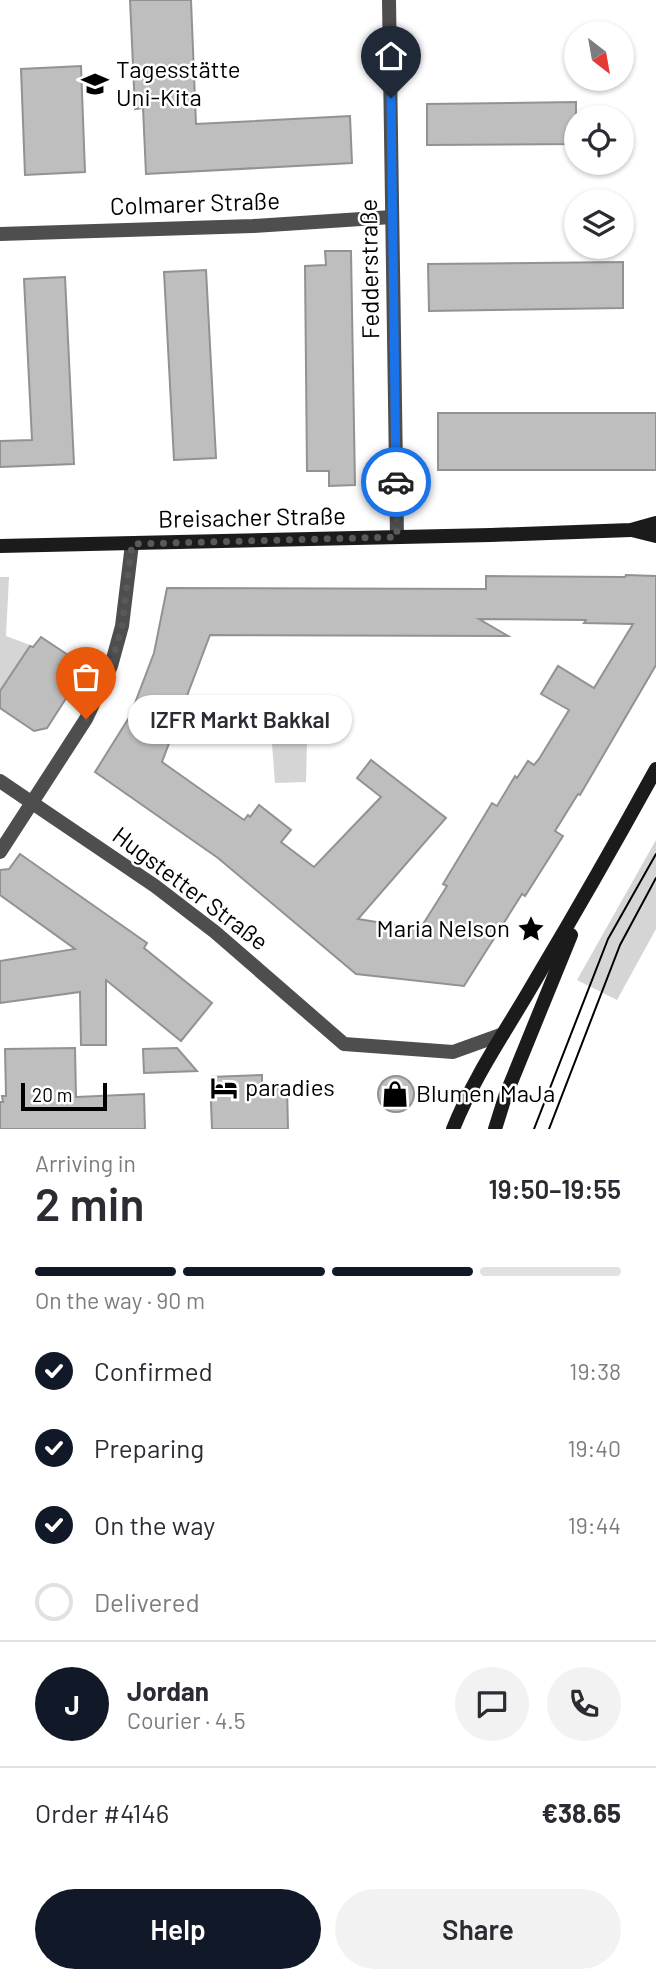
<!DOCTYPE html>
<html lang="en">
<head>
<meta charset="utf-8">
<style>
	:root { --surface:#fff; --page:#f2f2f3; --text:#2b2b33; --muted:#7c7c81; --line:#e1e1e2; --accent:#111827 }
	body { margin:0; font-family:Barlow,sans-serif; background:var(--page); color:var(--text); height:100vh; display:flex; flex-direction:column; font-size:26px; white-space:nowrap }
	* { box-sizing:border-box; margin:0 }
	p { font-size:23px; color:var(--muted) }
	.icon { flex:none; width:38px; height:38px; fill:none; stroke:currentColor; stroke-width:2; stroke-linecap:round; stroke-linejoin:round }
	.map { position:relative; height:1129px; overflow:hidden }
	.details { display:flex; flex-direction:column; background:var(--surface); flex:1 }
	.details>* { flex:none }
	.needle { width:46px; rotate:149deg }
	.tools { position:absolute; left:564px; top:21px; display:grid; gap:14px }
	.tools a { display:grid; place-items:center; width:70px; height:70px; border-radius:50%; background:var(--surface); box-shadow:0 2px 5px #0004; font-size:35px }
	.scale { position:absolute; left:21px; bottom:18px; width:86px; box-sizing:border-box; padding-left:7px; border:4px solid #000; border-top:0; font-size:19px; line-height:24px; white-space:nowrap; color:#000; -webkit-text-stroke:5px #fff; paint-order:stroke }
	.pin { position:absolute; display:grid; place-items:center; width:60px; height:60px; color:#fff; margin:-72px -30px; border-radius:50% 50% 50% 0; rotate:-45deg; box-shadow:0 0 7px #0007 }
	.pin .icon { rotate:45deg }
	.courier { position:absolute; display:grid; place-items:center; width:70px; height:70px; margin:-35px; border:5px solid #1a73e8; border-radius:50%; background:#fff; color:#222; box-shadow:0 2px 9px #0007 }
	.bubble { position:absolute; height:49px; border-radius:24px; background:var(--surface); box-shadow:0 2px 5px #0004; font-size:23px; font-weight:600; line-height:49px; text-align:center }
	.overview em { font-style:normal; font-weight:600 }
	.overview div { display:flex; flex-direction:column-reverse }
	.overview { display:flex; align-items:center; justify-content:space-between; height:119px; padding:0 35px }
	h1 { font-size:46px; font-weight:600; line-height:52px }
	.bar { display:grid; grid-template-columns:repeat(4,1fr); gap:10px 7px; align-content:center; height:84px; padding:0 35px }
	.bar i { height:9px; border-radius:5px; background:var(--line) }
	.bar .current { background:var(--accent) }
	.bar p { grid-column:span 4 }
	.line { display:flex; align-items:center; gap:18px; padding:0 35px; border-top:2px solid var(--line) }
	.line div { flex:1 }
	.round { display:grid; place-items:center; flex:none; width:74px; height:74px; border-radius:37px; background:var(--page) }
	ol { padding:0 35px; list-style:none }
	li { display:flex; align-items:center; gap:21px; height:77px }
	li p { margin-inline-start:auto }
	li .icon { padding:7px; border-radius:50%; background:var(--accent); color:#fff; stroke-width:4 }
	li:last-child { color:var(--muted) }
	li i { width:38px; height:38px; border:4px solid var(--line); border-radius:50% }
	.action { display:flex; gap:14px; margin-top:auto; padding:14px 35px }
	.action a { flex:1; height:80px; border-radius:42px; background:var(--accent); color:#fff; font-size:28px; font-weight:600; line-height:80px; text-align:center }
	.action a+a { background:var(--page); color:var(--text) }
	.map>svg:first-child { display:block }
	.green { fill:#d5d5d5 }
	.building { fill:#bebebe; stroke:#929292; stroke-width:2; fill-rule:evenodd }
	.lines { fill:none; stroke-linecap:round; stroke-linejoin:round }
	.street { stroke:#4e4e4e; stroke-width:14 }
	.secondary { stroke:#1b1b1b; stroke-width:14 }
	.tram { stroke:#000; stroke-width:2 }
	.done { stroke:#595959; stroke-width:7; stroke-dasharray:0 12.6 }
	.route { stroke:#1a73e8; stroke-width:9 }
	.labels { text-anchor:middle; stroke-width:5; stroke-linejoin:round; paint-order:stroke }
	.poi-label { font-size:24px; fill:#000; stroke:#fff; text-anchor:start }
	.street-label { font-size:24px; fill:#000; stroke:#fff }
</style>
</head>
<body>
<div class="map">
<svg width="656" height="1129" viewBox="0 0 656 1129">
	<rect width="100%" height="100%" fill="#fff"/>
	<g class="green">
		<path d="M 0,577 L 9,577 L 6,636 L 30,645 L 0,691 Z"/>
		<path d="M 307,742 L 306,782 L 275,783 L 272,744 Z"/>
		<path d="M 656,840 L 656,929 L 617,1000 L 577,980 Z"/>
	</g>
	<g class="building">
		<path d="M 130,0 L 191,0 L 196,124 L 350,116 L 352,163 L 146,174 L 143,108 L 135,109 Z"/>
		<path d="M 81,66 L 85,172 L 25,175 L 21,69 Z"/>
		<path d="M 576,102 L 576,144 L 427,145 L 427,104 Z"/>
		<path d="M 325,251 L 351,251 L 355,485 L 329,486 L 329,471 L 307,471 L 305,266 L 326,265 Z"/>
		<path d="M 623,262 L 623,308 L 429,311 L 428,264 Z"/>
		<path d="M 206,270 L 216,458 L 174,460 L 164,272 Z"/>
		<path d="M 65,277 L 74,464 L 0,467 L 0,441 L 32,440 L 24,279 Z"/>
		<rect x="438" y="413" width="218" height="57"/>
		<path d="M 626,575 L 656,576 L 656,665 L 580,795 L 578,794 L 555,831 L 563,836 L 525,896 L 522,894 L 464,986 L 356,974 L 218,858 L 95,772 L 130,716 L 154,653 L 167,588 L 486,589 L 486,576 L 625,577 ZM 479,619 L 586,620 L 584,623 L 633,624 L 594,688 L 558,666 L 541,694 L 569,710 L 539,759 L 534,765 L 528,761 L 517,778 L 515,776 L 497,806 L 492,803 L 443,884 L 447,886 L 420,929 L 358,919 L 446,818 L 371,760 L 357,778 L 381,797 L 314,867 L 281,842 L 291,830 L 259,805 L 250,817 L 248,815 L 244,820 L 162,762 L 210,635 L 508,636 Z"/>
		<path d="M 41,637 L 86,667 L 47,728 L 34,731 L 0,708 L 0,691 L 30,646 L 33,647 Z"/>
		<path d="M 20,854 L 147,943 L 144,948 L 212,1003 L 181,1041 L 106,980 L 106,1045 L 81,1045 L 80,992 L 0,1003 L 0,961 L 75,949 L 0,895 L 0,870 L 9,869 Z"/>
		<path d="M 75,1048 L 76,1097 L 144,1094 L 145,1129 L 0,1129 L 0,1102 L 3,1102 L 2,1096 L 6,1096 L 5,1049 Z"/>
		<path d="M 177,1048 L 197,1071 L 144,1073 L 143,1049 Z"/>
		<path d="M 262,1075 L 262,1086 L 287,1085 L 288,1129 L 212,1129 L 210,1077 Z"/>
		<circle cx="396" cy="1094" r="18"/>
	</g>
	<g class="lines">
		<g class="street">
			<path d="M 389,0 L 397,537"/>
			<path d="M 0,234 L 253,226 L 392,217"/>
			<path d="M 0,781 L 155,886 L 215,932 L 344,1044 L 453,1052 L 503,1034"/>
			<path d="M 0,852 L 86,719 L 111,666 L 122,626 L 132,544"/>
		</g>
		<g class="secondary">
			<path d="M 632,530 L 656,536"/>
			<path d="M 0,546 L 491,535 L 631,530 L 656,523"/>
			<path d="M 453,1129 C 474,1076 508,1028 536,979 C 577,910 617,840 656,769"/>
			<path d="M 495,1129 L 505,1097 L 571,935"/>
		</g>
		<g class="tram">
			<path d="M 534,1129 L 608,939 L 656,854"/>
			<path d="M 549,1129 L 620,945 L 656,878"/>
		</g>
	</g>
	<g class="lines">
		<path class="done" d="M 86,719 L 111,666 L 122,626 L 132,544 L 397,537 L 396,482"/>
		<path class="route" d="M 391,98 L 396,482"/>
	</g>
	<defs>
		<symbol id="school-bare" viewBox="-9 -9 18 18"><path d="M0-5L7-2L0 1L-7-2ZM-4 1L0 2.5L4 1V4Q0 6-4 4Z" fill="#000" stroke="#fff" stroke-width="2.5" paint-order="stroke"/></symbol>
		<symbol id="sight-bare" viewBox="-9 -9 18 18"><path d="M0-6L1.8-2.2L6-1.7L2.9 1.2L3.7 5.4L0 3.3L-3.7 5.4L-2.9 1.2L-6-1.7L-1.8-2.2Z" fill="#000" stroke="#fff" stroke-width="2.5" paint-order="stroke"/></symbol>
		<symbol id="hotel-bare" viewBox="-9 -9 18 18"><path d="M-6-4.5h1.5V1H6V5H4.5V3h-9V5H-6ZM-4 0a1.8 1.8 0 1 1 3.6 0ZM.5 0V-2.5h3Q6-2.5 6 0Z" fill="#000" stroke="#fff" stroke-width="2.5" paint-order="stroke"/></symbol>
		<symbol id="shop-bare" viewBox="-9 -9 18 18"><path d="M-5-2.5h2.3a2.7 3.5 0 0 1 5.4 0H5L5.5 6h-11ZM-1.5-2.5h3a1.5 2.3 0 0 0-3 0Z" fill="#000" stroke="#fff" stroke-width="2.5" paint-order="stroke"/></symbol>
	</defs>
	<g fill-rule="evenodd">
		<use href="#school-bare" x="76" y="65" width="38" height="38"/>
		<use href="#sight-bare" x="512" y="910" width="38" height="38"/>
		<use href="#hotel-bare" x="205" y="1069" width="38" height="38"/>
		<use href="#shop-bare" x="376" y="1075" width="38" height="38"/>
	</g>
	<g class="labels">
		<g class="poi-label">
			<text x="116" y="78">Tagesstätte<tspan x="116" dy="28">Uni-Kita</tspan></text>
			<text x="510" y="937" text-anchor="end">Maria Nelson</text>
			<text x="245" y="1096">paradies</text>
			<text x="416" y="1102">Blumen MaJa</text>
		</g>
		<g class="street-label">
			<text transform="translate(195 204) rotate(-2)" y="8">Colmarer Straße</text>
			<text transform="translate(370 269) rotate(-91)" y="8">Fedderstraße</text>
			<text transform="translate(252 518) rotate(-1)" y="8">Breisacher Straße</text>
			<text transform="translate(190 889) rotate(37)" y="8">Hugstetter Straße</text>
		</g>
	</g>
</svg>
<div class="tools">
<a><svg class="needle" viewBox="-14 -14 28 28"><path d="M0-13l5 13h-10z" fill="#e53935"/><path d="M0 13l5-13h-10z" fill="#7c7c81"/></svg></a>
<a><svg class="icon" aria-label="locate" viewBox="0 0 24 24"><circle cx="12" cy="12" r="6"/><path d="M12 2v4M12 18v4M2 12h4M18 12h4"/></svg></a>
<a><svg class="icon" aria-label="layers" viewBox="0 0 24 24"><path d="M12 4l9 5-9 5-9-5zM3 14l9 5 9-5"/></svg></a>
</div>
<div class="scale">20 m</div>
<div class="pin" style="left:86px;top:719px;background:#ea580c"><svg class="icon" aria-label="bag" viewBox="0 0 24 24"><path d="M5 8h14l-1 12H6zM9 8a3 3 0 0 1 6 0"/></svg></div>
<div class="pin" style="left:391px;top:98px;background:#1f2937"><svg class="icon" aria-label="home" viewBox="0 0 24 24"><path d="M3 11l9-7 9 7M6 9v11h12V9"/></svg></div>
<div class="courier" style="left:396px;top:482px"><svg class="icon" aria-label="car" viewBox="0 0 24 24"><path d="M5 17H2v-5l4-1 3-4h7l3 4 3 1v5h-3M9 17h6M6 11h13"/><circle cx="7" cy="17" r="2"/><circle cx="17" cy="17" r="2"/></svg></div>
<div class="bubble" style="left:128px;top:695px;width:224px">IZFR Markt Bakkal</div>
</div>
<section class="details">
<div class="overview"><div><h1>2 min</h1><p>Arriving in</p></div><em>19:50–19:55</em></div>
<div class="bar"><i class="current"></i><i class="current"></i><i class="current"></i><i></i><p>On the way · 90 m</p></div>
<ol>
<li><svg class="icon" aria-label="check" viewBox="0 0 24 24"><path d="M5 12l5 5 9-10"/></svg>Confirmed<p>19:38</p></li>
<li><svg class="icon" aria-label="check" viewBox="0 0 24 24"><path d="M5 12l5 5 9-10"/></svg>Preparing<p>19:40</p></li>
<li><svg class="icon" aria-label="check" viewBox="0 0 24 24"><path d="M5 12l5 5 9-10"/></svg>On the way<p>19:44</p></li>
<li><i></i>Delivered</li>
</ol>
<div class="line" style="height:126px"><b class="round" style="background:var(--accent);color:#fff">J</b><div><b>Jordan</b><p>Courier · 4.5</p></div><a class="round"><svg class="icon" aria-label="chat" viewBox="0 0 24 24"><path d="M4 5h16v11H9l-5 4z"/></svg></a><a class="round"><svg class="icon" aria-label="phone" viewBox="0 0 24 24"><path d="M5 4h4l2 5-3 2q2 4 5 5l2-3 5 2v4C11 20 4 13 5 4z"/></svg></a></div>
<div class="line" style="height:91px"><div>Order #4146</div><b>€38.65</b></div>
<div class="action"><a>Help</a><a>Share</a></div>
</section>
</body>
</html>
